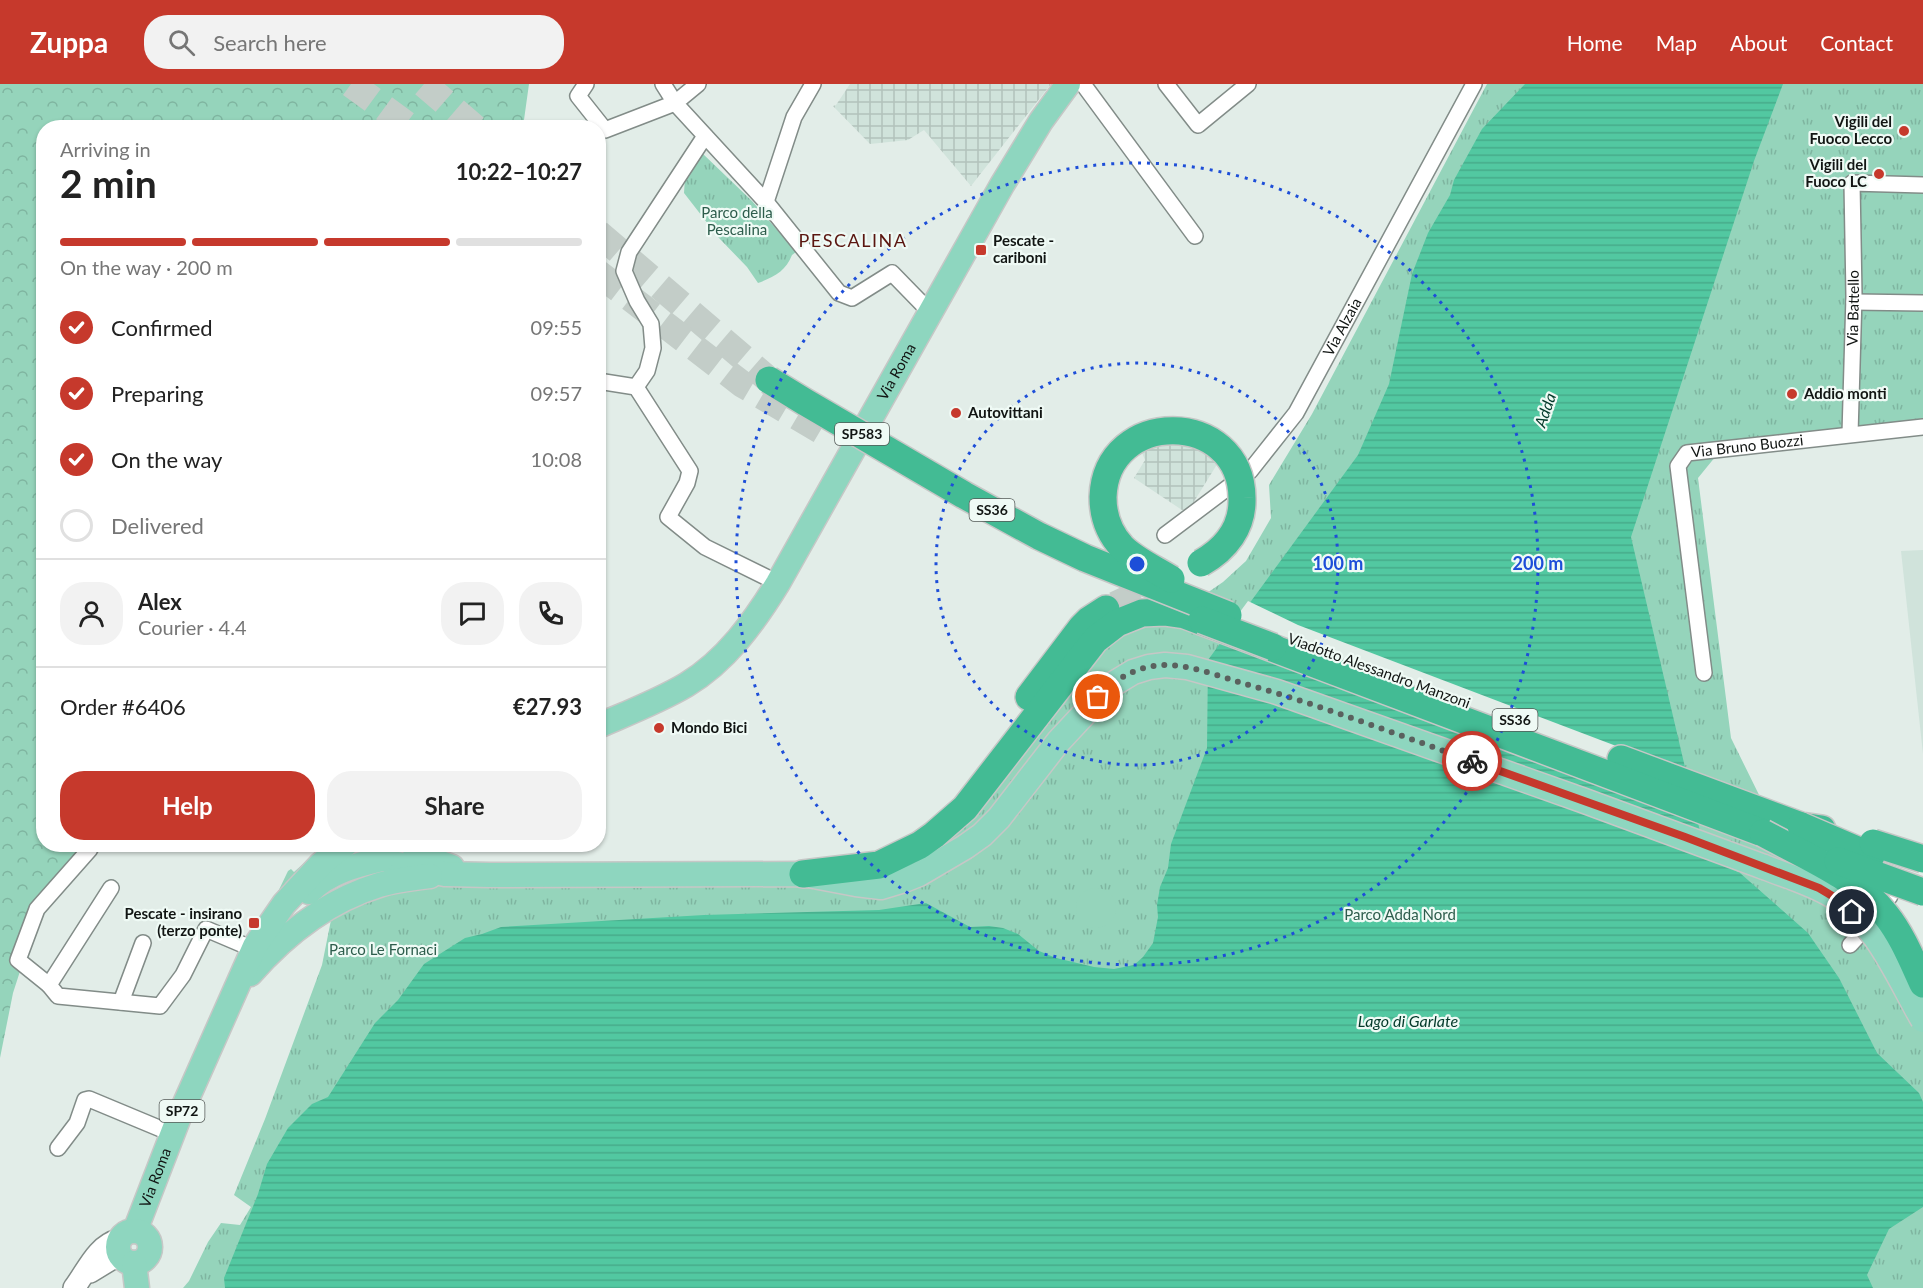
<!DOCTYPE html>
<html lang="en">
<head>
<meta charset="utf-8">
<style>
	:root { --surface:#fff; --page:#f2f2f2; --text:#222; --muted:#767676; --line:#e0e0e0; --accent:#c6392c }
	body { margin:0; font-family:Lato,sans-serif; background:var(--page); color:var(--text); height:100vh; display:flex; flex-direction:column; font-size:22px; white-space:nowrap }
	* { box-sizing:border-box; margin:0 }
	p { font-size:20px; color:var(--muted) }
	.icon { flex:none; width:33px; height:33px; fill:none; stroke:currentColor; stroke-width:2; stroke-linecap:round; stroke-linejoin:round }
	.map { position:relative; flex:1; overflow:hidden }
	.side { position:absolute; left:36px; top:36px; width:570px; height:732px; display:flex; flex-direction:column; background:var(--surface); border-radius:24px; box-shadow:0 2px 4px #0004 }
	.side>* { flex:none }
	.pin { position:absolute; display:grid; place-items:center; width:51px; height:51px; color:#fff; margin:-26px; border:3px solid #fff; border-radius:50%; box-shadow:0 2px 6px #0007 }
	.courier { position:absolute; display:grid; place-items:center; width:60px; height:60px; margin:-30px; border:4px solid #c6392c; border-radius:50%; background:#fff; color:#222; box-shadow:0 2px 8px #0007 }
	.head em { font-style:normal; font-weight:700 }
	.head div { display:flex; flex-direction:column-reverse }
	.head { display:flex; align-items:center; justify-content:space-between; height:102px; padding:0 24px }
	h1 { font-size:39px; font-weight:700; line-height:45px }
	.bar { display:grid; grid-template-columns:repeat(4,1fr); gap:9px 6px; align-content:center; height:72px; padding:0 24px }
	.bar i { height:8px; border-radius:4px; background:var(--line) }
	.bar .current { background:var(--accent) }
	.bar p { grid-column:span 4 }
	.line { display:flex; align-items:center; gap:15px; padding:0 24px; border-top:2px solid var(--line) }
	.line div { flex:1 }
	.round { display:grid; place-items:center; flex:none; width:63px; height:63px; border-radius:24px; background:var(--page) }
	ol { padding:0 24px; list-style:none }
	li { display:flex; align-items:center; gap:18px; height:66px }
	li p { margin-inline-start:auto }
	li .icon { padding:6px; border-radius:50%; background:var(--accent); color:#fff; stroke-width:4 }
	li:last-child { color:var(--muted) }
	li i { width:33px; height:33px; border:3px solid var(--line); border-radius:50% }
	.primary-button { display:flex; gap:12px; margin-top:auto; padding:12px 24px }
	.primary-button a { flex:1; height:69px; border-radius:24px; background:var(--accent); color:#fff; font-size:24px; font-weight:700; line-height:69px; text-align:center }
	.primary-button a+a { background:var(--page); color:var(--text) }
	header { display:flex; align-items:center; gap:36px; box-sizing:border-box; height:84px; padding:0 30px; background:var(--accent); color:#fff }
	header strong { font-size:28px }
	nav { display:flex; gap:33px; margin-inline-start:auto; font-size:21px }
	.search { width:420px; height:54px; background:var(--page); display:flex; align-items:center; gap:15px; box-sizing:border-box; padding:0 21px; border-radius:24px; color:var(--muted); font-size:22px }
	.map>svg:first-child { display:block }
	.built { fill:#d0e3db }
	.industrial { fill:url(#industrial-grid) }
	.grass { fill:url(#grass-dots) }
	.forest { fill:url(#forest-crowns) }
	.park { fill:url(#park-tufts) }
	.pitch { fill:#95d4bb }
	.water { fill:url(#water-rules) }
	.pier { fill:#e2ede8 }
	.lines { fill:none; stroke-linecap:round; stroke-linejoin:round }
	.highway-tunnel { stroke:#c3cdc8; stroke-width:27; stroke-dasharray:27 14; stroke-linecap:butt }
	.street-casing { stroke:#828c88; stroke-width:18 }
	.secondary-casing { stroke:#828c88; stroke-width:24 }
	.primary-casing { stroke:#c6c7c6; stroke-width:27 }
	.highway-casing { stroke:#c6c7c6; stroke-width:30 }
	.street { stroke:#fff; stroke-width:15 }
	.secondary { stroke:#fff; stroke-width:21 }
	.primary { stroke:#8ed6bf; stroke-width:24 }
	.highway { stroke:#43bb94; stroke-width:27 }
	.primary-bridge-casing { stroke:#c6c7c6; stroke-width:27; stroke-linecap:butt }
	.highway-bridge-casing { stroke:#c6c7c6; stroke-width:30; stroke-linecap:butt }
	.primary-bridge { stroke:#8ed6bf; stroke-width:24 }
	.highway-bridge { stroke:#43bb94; stroke-width:27 }
	.done { stroke:#5a615e; stroke-width:6; stroke-dasharray:0 10.8 }
	.route { stroke:#c6392c; stroke-width:8 }
	.ring { fill:none; stroke:#1d4ed8; stroke-width:3; stroke-dasharray:3 6 }
	.poi-dot { fill:#c6392c; stroke:#effaf5; stroke-width:2 }
	.labels { text-anchor:middle; stroke-width:4.5; stroke-linejoin:round; paint-order:stroke }
	.shield { fill:#effaf5; stroke:#545a57; stroke-width:1.5 }
	.shield-label { font-size:14px; font-weight:bold; fill:#111513 }
	.poi-label { font-size:15px; font-weight:bold; fill:#111513; stroke:#effaf5; text-anchor:start }
	.park-label { font-size:15px; fill:#2d5d4c; stroke:#effaf5 }
	.street-label { font-size:15px; fill:#111513; stroke:#effaf5 }
	.water-label { font-size:16px; font-style:italic; fill:#033a2a; stroke:#effaf5 }
	.quarter-label { font-size:18px; letter-spacing:1.5px; fill:#5a1610; stroke:#effaf5 }
	.centre { fill:#1d4ed8; stroke:#effaf5; stroke-width:3 }
	.ring-label { font-size:18px; text-anchor:middle; font-weight:bold; fill:#1d4ed8; stroke:#effaf5; stroke-width:4.5; stroke-linejoin:round; paint-order:stroke }
</style>
</head>
<body>
<header>
<strong>Zuppa</strong>
<div class="search"><svg class="icon" aria-label="search" viewBox="0 0 24 24"><circle cx="10" cy="10" r="6"/><path d="M15 15l6 6"/></svg>Search here</div>
<nav><a>Home</a><a>Map</a><a>About</a><a>Contact</a></nav>
</header>
<div class="map">
<svg width="1923" height="1204" viewBox="0 0 1923 1204">
	<defs>
		<pattern id="industrial-grid" width="8" height="8" patternUnits="userSpaceOnUse" patternTransform="scale(1.5)"><rect width="8" height="8" fill="#d0e3db"/><path d="M0 4h8M4 0v8" fill="none" stroke="#b2c2bb"/></pattern>
		<pattern id="grass-dots" width="8" height="8" patternUnits="userSpaceOnUse" patternTransform="scale(1.5)"><rect width="8" height="8" fill="#95d4bb"/><path d="M2 2h.1M6 6h.1" fill="none" stroke="#7fb5a0" stroke-width="1.8" stroke-linecap="round"/></pattern>
		<pattern id="forest-crowns" width="20" height="18" patternUnits="userSpaceOnUse" patternTransform="scale(1.5)"><rect width="20" height="18" fill="#95d4bb"/><path d="M2 6a3 3 0 1 1 6 0M12 15a3 3 0 1 1 6 0" fill="none" stroke="#7fb5a0"/></pattern>
		<pattern id="park-tufts" width="24" height="20" patternUnits="userSpaceOnUse" patternTransform="scale(1.5)"><rect width="24" height="20" fill="#95d4bb"/><path d="M3 7l-1-3M5 7V3M7 7l1-3M15 17l-1-3M17 17v-4M19 17l1-3" fill="none" stroke="#7fb5a0"/></pattern>
		<pattern id="water-rules" width="6" height="5" patternUnits="userSpaceOnUse" patternTransform="scale(1.5)"><rect width="6" height="5" fill="#52c8a1"/><path d="M0 2.5h6" fill="none" stroke="#46ab8a"/></pattern>
	</defs>
	<rect width="100%" height="100%" fill="#e2ede8"/>
	<path class="built" d="M 1923,466 L 1923,670 L 1901,467 Z"/>
	<g class="industrial">
		<path d="M 850,0 L 1051,0 L 971,102 L 924,46 L 908,56 L 870,60 L 833,22 L 836,21 Z"/>
		<path d="M 1135,352 L 1229,361 L 1190,424 L 1182,426 L 1134,394 L 1145,376 Z"/>
	</g>
	<path class="grass" d="M 324,761 L 330,761 L 275,814 L 288,787 L 291,785 L 294,788 Z"/>
	<path class="forest" d="M 0,0 L 529,0 L 523,43 L 44,44 L 44,760 L 89,761 L 42,819 L 13,909 L 0,974 Z"/>
	<g class="park">
		<path d="M 1487,0 L 1923,0 L 1923,343 L 1720,367 L 1698,394 L 1731,654 L 1765,723 L 1923,887 L 1923,1204 L 183,1204 L 189,1197 L 208,1158 L 221,1139 L 240,1141 L 251,1123 L 234,1111 L 265,1035 L 322,881 L 332,831 L 371,808 L 458,796 L 680,790 L 921,770 L 1107,556 L 1175,531 L 1223,498 L 1246,477 L 1271,434 L 1269,401 L 1312,330 Z"/>
		<path d="M 702,69 L 752,117 L 796,168 L 792,171 C 786,187 774,193 758,199 L 747,183 L 719,154 L 684,109 L 685,94 Z"/>
	</g>
	<circle class="pitch" cx="1096" cy="824" r="20"/>
	<path class="water" d="M 1525,0 L 1783,0 L 1754,77 L 1631,453 L 1703,760 L 1715,776 L 1740,789 L 1808,849 L 1839,894 L 1877,969 L 1919,1009 L 1923,1018 L 1923,1123 L 1889,1145 L 1867,1191 L 1873,1204 L 225,1204 L 224,1194 L 258,1110 L 267,1080 L 288,1044 L 312,1020 L 328,1013 L 375,939 L 398,916 L 424,880 L 465,854 L 482,850 L 501,843 L 704,831 L 879,826 L 926,819 L 970,843 L 989,842 L 1003,844 L 1018,850 L 1039,867 L 1056,874 L 1094,883 L 1114,885 L 1134,881 L 1143,873 L 1153,859 L 1158,833 L 1157,821 L 1160,803 L 1168,784 L 1171,760 L 1207,664 L 1208,576 L 1358,371 L 1389,300 L 1412,190 L 1428,149 L 1450,111 L 1454,96 L 1482,45 Z"/>
	<path class="pier" d="M 1248,517 L 1298,541 L 1690,690 L 1700,735 L 1220,555 Z"/>
	<g class="lines">
		<g class="highway-tunnel">
			<path d="M 351,0 L 411,44"/>
			<path d="M 424,0 L 475,44"/>
			<path d="M 598,149 L 769,296"/>
			<path d="M 598,189 L 742,300 L 825,349"/>
			<path d="M 1115,521 L 1173,494"/>
		</g>
		<defs>
			<g id="street">
				<path d="M 586,0 L 578,12 L 605,46 L 675,19 L 663,0"/>
				<path d="M 698,0 L 675,19 L 766,118 L 839,209 L 852,214 L 892,189 L 931,229"/>
				<path d="M 1083,0 L 1195,152"/>
				<path d="M 1166,0 L 1198,41 L 1248,0"/>
				<path d="M 766,118 L 794,33 L 813,0"/>
				<path d="M 1854,218 L 1923,219"/>
				<path d="M 598,297 L 636,303 L 690,387 L 687,399 L 668,433 L 705,463 L 778,499"/>
				<path d="M 636,303 L 647,287 L 653,264 L 651,240 L 637,217 L 624,187 L 629,168 L 705,52"/>
				<path id="s1" d="M 1850,350 L 1854,212 L 1852,99 L 1923,101"/>
				<path id="s2" d="M 1165,451 L 1250,387 L 1296,329 L 1474,0"/>
				<path id="s3" d="M 1704,589 L 1678,382 L 1687,369 L 1923,343"/>
				<path d="M 111,804 L 49,901 L 58,912 L 160,922 L 183,891 L 206,845 L 253,865"/>
				<path d="M 1850,861 L 1870,839 L 1890,812"/>
				<path d="M 49,901 L 18,876 L 37,825 L 90,765"/>
				<path d="M 121,918 L 143,859"/>
				<path d="M 58,1064 L 77,1039 L 85,1016 L 89,1015 L 173,1050"/>
			</g>
			<g id="secondary">
				<path d="M 90,1188 L 113,1174 L 122,1174"/>
				<path d="M 74,1204 C 87,1187 97,1161 119,1156"/>
			</g>
			<g id="primary">
				<path id="s4" d="M 598,642 C 628,629 659,617 686,601 C 726,577 754,538 778,499 L 1002,101 L 1041,37 L 1068,0"/>
				<path d="M 414,763 L 441,779 L 452,783"/>
				<path d="M 393,779 L 445,790 L 490,791 L 803,790 L 856,800 L 881,803 L 904,796 L 919,790 L 965,763 L 982,751 L 999,734 L 1058,658 L 1110,602 L 1133,588 L 1149,583 L 1165,581 L 1187,583 L 1277,608 L 1582,716 L 1764,783"/>
				<path d="M 309,808 C 328,788 356,781 382,775"/>
				<path d="M 250,890 C 285,850 327,817 379,801 C 395,796 413,794 430,792"/>
				<path id="s5" d="M 135,1147 L 179,1033 L 255,862 L 284,820 L 321,780 L 346,760"/>
				<circle cx="134" cy="1163" r="16"/>
				<path d="M 134,1179 L 137,1204"/>
			</g>
			<g id="highway">
				<path d="M 1029,613 L 1082,543 L 1089,536 L 1106,525"/>
				<path d="M 1621,675 L 1801,742 L 1822,745"/>
				<path d="M 803,790 L 879,781 L 920,761 L 934,751 L 965,724 L 1095,556 L 1117,539 L 1142,529 L 1164,528 L 1185,531 L 1763,749"/>
			</g>
		</defs>
		<use href="#street" class="street-casing"/>
		<use href="#secondary" class="secondary-casing"/>
		<use href="#primary" class="primary-casing"/>
		<use href="#highway" class="highway-casing"/>
		<use href="#street" class="street"/>
		<use href="#secondary" class="secondary"/>
		<use href="#primary" class="primary"/>
		<use href="#highway" class="highway"/>
		<defs>
			<path id="primary-bridge" d="M 1764,783 C 1787,792 1812,799 1833,812 C 1877,839 1898,893 1923,936"/>
			<g id="highway-bridge">
				<path d="M 769,296 L 805,318 L 964,411 L 1039,452 L 1085,474 L 1228,531"/>
				<path d="M 1171,495 C 1155,485 1135,476 1122,463 C 1109,449 1103,431 1103,413 C 1106,324 1241,325 1242,414 C 1243,443 1226,465 1201,479"/>
				<path d="M 1202,536 L 1273,563"/>
				<path d="M 1801,742 L 1871,772"/>
				<path d="M 1763,749 C 1805,772 1856,792 1886,831 C 1902,851 1912,876 1923,900"/>
				<path d="M 1873,759 L 1923,775"/>
				<path d="M 1838,777 L 1923,808"/>
			</g>
		</defs>
		<use href="#primary-bridge" class="primary-bridge-casing"/>
		<use href="#highway-bridge" class="highway-bridge-casing"/>
		<use href="#primary-bridge" class="primary-bridge"/>
		<use href="#highway-bridge" class="highway-bridge"/>
	</g>
	<g class="lines">
		<path class="done" d="M 1098,613 C 1115,594 1140,581 1166,581 C 1192,581 1218,592 1242,599 C 1320,621 1396,650 1472,677"/>
		<path class="route" d="M 1472,677 L 1685,753 L 1819,804 L 1834,813 L 1852,828"/>
	</g>
	<g class="ring">
		<circle cx="1137" cy="480" r="201"/>
		<circle cx="1137" cy="480" r="401"/>
	</g>
	<g class="poi-dot">
		<circle cx="1904" cy="47" r="6"/>
		<circle cx="1879" cy="90" r="6"/>
		<rect x="975" y="160" width="12" height="12" rx="3"/>
		<circle cx="1792" cy="310" r="6"/>
		<circle cx="956" cy="329" r="6"/>
		<circle cx="659" cy="644" r="6"/>
		<rect x="248" y="833" width="12" height="12" rx="3"/>
	</g>
	<g class="labels">
		<g class="shield">
			<rect x="835" y="339" width="54" height="22" rx="4.5"/>
			<rect x="969.5" y="415" width="45" height="22" rx="4.5"/>
			<rect x="1492.5" y="625" width="45" height="22" rx="4.5"/>
			<rect x="159.5" y="1016" width="45" height="22" rx="4.5"/>
		</g>
		<g class="shield-label">
			<text x="862" y="355">SP583</text>
			<text x="992" y="431">SS36</text>
			<text x="1515" y="641">SS36</text>
			<text x="182" y="1032">SP72</text>
		</g>
		<g class="poi-label">
			<text x="1892" y="43" text-anchor="end">Vigili del<tspan x="1892" dy="17">Fuoco Lecco</tspan></text>
			<text x="1867" y="86" text-anchor="end">Vigili del<tspan x="1867" dy="17">Fuoco LC</tspan></text>
			<text x="993" y="162">Pescate -<tspan x="993" dy="17">cariboni</tspan></text>
			<text x="1804" y="315">Addio monti</text>
			<text x="968" y="334">Autovittani</text>
			<text x="671" y="649">Mondo Bici</text>
			<text x="242" y="835" text-anchor="end">Pescate - insirano<tspan x="242" dy="17">(terzo ponte)</tspan></text>
		</g>
		<g class="park-label">
			<text x="737" y="134">Parco della<tspan x="737" dy="17">Pescalina</tspan></text>
			<text x="1400" y="836">Parco Adda Nord</text>
			<text x="383" y="871">Parco Le Fornaci</text>
		</g>
		<g class="street-label">
			<text dy="5" stroke="none"><textPath href="#s1" startOffset="126">Via Battello</textPath></text>
			<text dy="5" stroke="none"><textPath href="#s2" startOffset="278">Via Alzaia</textPath></text>
			<text dy="5" stroke="none"><textPath href="#s4" startOffset="478">Via Roma</textPath></text>
			<text dy="5" stroke="none"><textPath href="#s3" startOffset="285">Via Bruno Buozzi</textPath></text>
			<text transform="translate(1379 587) rotate(20)" y="5">Viadotto Alessandro Manzoni</text>
			<text dy="5" stroke="none"><textPath href="#s5" startOffset="57">Via Roma</textPath></text>
		</g>
		<g class="water-label">
			<text transform="translate(1545 326) rotate(-71)" y="6">Adda</text>
			<text x="1408" y="943">Lago di Garlate</text>
		</g>
		<g class="quarter-label">
			<text x="853" y="163">PESCALINA</text>
		</g>
	</g>
	<circle cx="1137" cy="480" r="9" class="centre"/>
	<g class="ring-label">
		<text x="1338" y="486">100 m</text>
		<text x="1538" y="486">200 m</text>
	</g>
</svg>
<div class="pin" style="left:1098px;top:613px;background:#ea580c"><svg class="icon" aria-label="bag" viewBox="0 0 24 24"><path d="M5 8h14l-1 12H6zM9 8a3 3 0 0 1 6 0"/></svg></div>
<div class="pin" style="left:1852px;top:828px;background:#1f2937"><svg class="icon" aria-label="home" viewBox="0 0 24 24"><path d="M3 11l9-7 9 7M6 9v11h12V9"/></svg></div>
<div class="courier" style="left:1472px;top:677px"><svg class="icon" aria-label="bike" viewBox="0 0 24 24"><circle cx="6" cy="16" r="4"/><circle cx="18" cy="16" r="4"/><path d="M6 16l4-8h5l3 8M10 8l3 8H6M13 5h3"/></svg></div>
<section class="side">
<div class="head"><div><h1>2 min</h1><p>Arriving in</p></div><em>10:22–10:27</em></div>
<div class="bar"><i class="current"></i><i class="current"></i><i class="current"></i><i></i><p>On the way · 200 m</p></div>
<ol>
<li><svg class="icon" aria-label="check" viewBox="0 0 24 24"><path d="M5 12l5 5 9-10"/></svg>Confirmed<p>09:55</p></li>
<li><svg class="icon" aria-label="check" viewBox="0 0 24 24"><path d="M5 12l5 5 9-10"/></svg>Preparing<p>09:57</p></li>
<li><svg class="icon" aria-label="check" viewBox="0 0 24 24"><path d="M5 12l5 5 9-10"/></svg>On the way<p>10:08</p></li>
<li><i></i>Delivered</li>
</ol>
<div class="line" style="height:108px"><a class="round"><svg class="icon" aria-label="person" viewBox="0 0 24 24"><circle cx="12" cy="8" r="4"/><path d="M4 21q1-7 8-7t8 7"/></svg></a><div><b>Alex</b><p>Courier · 4.4</p></div><a class="round"><svg class="icon" aria-label="chat" viewBox="0 0 24 24"><path d="M4 5h16v11H9l-5 4z"/></svg></a><a class="round"><svg class="icon" aria-label="phone" viewBox="0 0 24 24"><path d="M5 4h4l2 5-3 2q2 4 5 5l2-3 5 2v4C11 20 4 13 5 4z"/></svg></a></div>
<div class="line" style="height:78px"><div>Order #6406</div><b>€27.93</b></div>
<div class="primary-button"><a>Help</a><a>Share</a></div>
</section>
</div>
</body>
</html>
